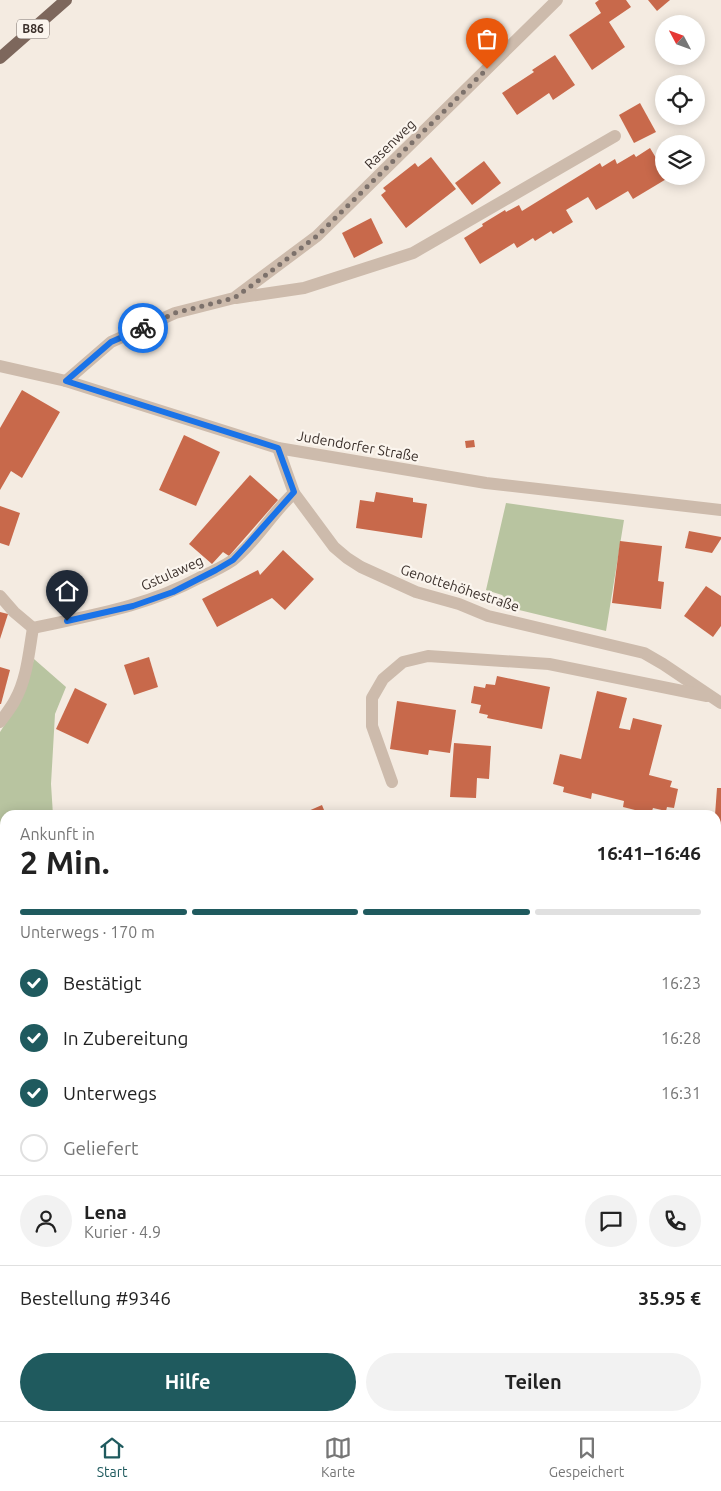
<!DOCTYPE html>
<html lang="de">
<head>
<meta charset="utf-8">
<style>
	:root { --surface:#fff; --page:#f2f2f2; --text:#222; --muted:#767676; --line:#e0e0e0; --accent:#1f5a5e }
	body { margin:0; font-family:Ubuntu,sans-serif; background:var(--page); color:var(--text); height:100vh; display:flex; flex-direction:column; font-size:19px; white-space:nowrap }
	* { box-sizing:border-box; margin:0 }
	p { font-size:16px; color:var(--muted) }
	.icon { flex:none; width:28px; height:28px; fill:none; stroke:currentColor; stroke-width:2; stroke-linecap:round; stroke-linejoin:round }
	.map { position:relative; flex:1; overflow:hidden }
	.panel { position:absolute; left:0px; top:810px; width:721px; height:611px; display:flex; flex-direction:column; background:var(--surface); border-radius:15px 15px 0 0; box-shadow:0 2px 12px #0003 }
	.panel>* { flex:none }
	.needle { width:32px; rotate:311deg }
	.tools { position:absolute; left:655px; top:15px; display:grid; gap:10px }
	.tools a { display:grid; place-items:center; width:50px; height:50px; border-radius:50%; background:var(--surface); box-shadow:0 2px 12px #0003; font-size:25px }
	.pin { position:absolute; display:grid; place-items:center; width:42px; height:42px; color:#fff; margin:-51px -21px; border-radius:50% 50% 50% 0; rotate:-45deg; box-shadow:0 0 5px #0007 }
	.pin .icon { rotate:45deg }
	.courier { position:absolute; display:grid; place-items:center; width:50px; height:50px; margin:-25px; border:4px solid #1a73e8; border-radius:50%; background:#fff; color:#222; box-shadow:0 1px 6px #0007 }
	.headline em { font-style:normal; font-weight:600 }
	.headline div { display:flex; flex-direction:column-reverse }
	.headline { display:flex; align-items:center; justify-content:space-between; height:85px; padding:0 20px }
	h1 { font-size:32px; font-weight:600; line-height:38px }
	.bar { display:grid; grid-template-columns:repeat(4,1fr); gap:8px 5px; align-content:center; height:60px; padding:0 20px }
	.bar i { height:6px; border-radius:4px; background:var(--line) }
	.bar .on { background:var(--accent) }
	.bar p { grid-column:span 4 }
	.line { display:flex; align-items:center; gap:12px; padding:0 20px; border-top:1px solid var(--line) }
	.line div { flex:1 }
	.round { display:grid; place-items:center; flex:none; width:52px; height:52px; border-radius:26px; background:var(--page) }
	ol { padding:0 20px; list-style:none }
	li { display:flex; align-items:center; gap:15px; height:55px }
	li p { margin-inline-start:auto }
	li .icon { padding:5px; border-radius:50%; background:var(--accent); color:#fff; stroke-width:4 }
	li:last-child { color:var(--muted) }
	li i { width:28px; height:28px; border:2px solid var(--line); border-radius:50% }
	.primary-button { display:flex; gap:10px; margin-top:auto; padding:10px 20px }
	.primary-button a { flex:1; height:58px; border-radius:30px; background:var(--accent); color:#fff; font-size:20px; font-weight:600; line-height:58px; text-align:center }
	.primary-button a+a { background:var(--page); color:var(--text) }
	.tabs { display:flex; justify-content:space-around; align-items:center; height:70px; border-top:1px solid var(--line); background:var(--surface); font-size:14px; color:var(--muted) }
	.tabs a { display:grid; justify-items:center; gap:2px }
	.tabs .on { color:var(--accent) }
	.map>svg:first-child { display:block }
	.green { fill:#b8c4a0 }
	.building { fill:#c8694b }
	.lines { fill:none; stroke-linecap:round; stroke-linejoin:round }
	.minor { stroke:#cdbbac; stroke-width:12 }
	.primary { stroke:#7d675c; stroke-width:12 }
	.done { stroke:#7c716b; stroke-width:5; stroke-dasharray:0 9 }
	.route { stroke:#1a73e8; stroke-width:6 }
	.labels { text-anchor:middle; stroke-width:4.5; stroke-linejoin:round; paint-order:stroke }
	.shield { fill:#fbf5ee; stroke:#756b66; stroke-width:1 }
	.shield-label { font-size:12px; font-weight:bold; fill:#3b302b }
	.street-label { font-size:14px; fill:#3b302b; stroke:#fbf5ee }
</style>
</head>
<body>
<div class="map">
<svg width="721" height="1421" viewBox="0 0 721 1421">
	<rect width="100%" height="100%" fill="#f4ebe1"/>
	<g class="green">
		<path d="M 506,503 L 624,520 L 606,631 L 515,609 L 502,595 L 486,590 Z"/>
		<path d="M 34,659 L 66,687 L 55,714 L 51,784 L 53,815 L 5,815 L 5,881 L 0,882 L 0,732 L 22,698 Z"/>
		<path d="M 0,932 L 5,933 L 5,1152 L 0,1155 Z"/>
	</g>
	<g class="building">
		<path d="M 599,0 L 626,0 L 631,7 L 609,22 L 625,47 L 592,70 L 569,35 L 601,13 L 595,3 Z"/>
		<path d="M 648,0 L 670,0 L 657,11 Z"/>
		<path d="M 555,55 L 575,85 L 553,100 L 549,93 L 517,115 L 502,93 L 534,72 L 532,70 Z"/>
		<path d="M 640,103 L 656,132 L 634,143 L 619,115 Z"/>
		<path d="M 650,148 L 664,171 L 664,176 L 667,176 L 668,178 L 633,199 L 628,191 L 596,210 L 588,197 L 566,210 L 573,222 L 553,234 L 551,231 L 535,241 L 533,238 L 517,248 L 514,243 L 480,264 L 464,238 L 483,226 L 482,224 L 505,210 L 506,212 L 519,205 L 522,211 L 600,163 L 602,167 L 615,159 L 617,164 L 634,154 L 636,157 Z"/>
		<path d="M 431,157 L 456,189 L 406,228 L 381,195 L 386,191 L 383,188 L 415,163 L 418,167 Z"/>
		<path d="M 484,161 L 501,183 L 472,205 L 455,183 Z"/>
		<path d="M 371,218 L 383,243 L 354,258 L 342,233 Z"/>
		<path d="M 22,390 L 60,412 L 22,478 L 11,471 L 0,490 L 0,428 Z"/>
		<path d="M 184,435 L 220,452 L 196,506 L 159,490 Z"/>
		<path d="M 474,440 L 475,447 L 466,448 L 465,441 Z"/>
		<path d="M 250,475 L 278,500 L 229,556 L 223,552 L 212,564 L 189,544 Z"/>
		<path d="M 376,492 L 413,498 L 413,502 L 427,504 L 422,538 L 356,528 L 360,500 L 374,502 Z"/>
		<path d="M 0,506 L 20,513 L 9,546 L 0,543 Z"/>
		<path d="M 689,531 L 721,537 L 721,539 L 712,553 L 685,548 Z"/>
		<path d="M 620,541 L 662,546 L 658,581 L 664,582 L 661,609 L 612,603 Z"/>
		<path d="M 283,550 L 314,579 L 285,610 L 272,598 L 217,627 L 202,599 L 258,570 L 260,575 Z"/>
		<path d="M 706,586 L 721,596 L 721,626 L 713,637 L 684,616 Z"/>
		<path d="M 0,612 L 8,614 L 0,639 Z"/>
		<path d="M 149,657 L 158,687 L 134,695 L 124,665 Z"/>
		<path d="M 0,667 L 10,670 L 1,704 L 0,704 Z"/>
		<path d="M 497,676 L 550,687 L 542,729 L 487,718 L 488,715 L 479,713 L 481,705 L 471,703 L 474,686 L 485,688 L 486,684 L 495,685 Z"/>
		<path d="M 75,688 L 107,704 L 88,744 L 56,729 Z"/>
		<path d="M 597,691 L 627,698 L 619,728 L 630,730 L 633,718 L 662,725 L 649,775 L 672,781 L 670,787 L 678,789 L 674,808 L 667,807 L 666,811 L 653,808 L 651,814 L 623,807 L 624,801 L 592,793 L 591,799 L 563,792 L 564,787 L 553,784 L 560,754 L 581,759 Z"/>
		<path d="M 397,701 L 456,710 L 450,753 L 429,750 L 428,755 L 390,749 Z"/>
		<path d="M 454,743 L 491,746 L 489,779 L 477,778 L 476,798 L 450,797 Z"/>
		<path d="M 717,788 L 721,788 L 721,830 L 716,829 L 716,815 L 715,815 Z"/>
		<path d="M 322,805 L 326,815 L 299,815 Z"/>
		<path d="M 716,920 L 721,921 L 721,967 L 716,965 Z"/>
	</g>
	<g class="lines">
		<g class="minor">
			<path d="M 236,298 L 304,288 L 413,253 L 615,136"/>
			<path d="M 0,366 L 66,381 L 278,448 L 486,483 L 721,510"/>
			<path d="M 66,381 L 111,342 L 175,313 L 234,298 L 317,236 L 557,0"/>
			<path d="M 278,448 L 294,493 L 334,547 L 347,558 L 361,567 L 416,592 L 459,604 L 488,616 L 644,653 L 663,664 L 721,703"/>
			<path d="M 0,596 L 14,612 L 33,628"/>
			<path d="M 33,628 C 92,615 145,607 199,578 C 210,573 223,567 233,560 C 256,542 272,513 294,493"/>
			<path d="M 0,722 C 5,715 11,708 15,700 C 27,679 29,651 33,628"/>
			<path d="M 392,782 L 372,726 L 372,698 L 383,679 L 403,662 L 428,656 L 549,664 L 707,696"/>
			<path d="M 716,854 L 721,853"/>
			<path d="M 0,1177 L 5,1171"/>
			<path d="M 716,1373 L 721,1374"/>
		</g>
		<path class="primary" d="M 0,58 L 66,0"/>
	</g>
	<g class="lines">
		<path class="done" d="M 143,328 L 175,313 L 234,298 L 262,278 L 317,236 L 487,69"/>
		<path class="route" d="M 67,621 L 133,606 L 173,592 L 216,570 L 233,560 L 247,545 L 294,492 L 278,448 L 66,381 L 111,342 L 143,328"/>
	</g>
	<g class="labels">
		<rect class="shield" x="17" y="19.5" width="32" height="19" rx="4"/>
		<g class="shield-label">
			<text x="33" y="33">B86</text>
		</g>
		<g class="street-label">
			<text transform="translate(390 144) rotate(-44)" y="5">Rasenweg</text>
			<text transform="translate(358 446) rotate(10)" y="5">Judendorfer Straße</text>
			<text transform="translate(172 573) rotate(-24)" y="5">Gstulaweg</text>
			<text transform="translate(460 588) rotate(18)" y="5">Genottehöhestraße</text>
		</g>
	</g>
</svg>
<div class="tools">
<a><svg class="needle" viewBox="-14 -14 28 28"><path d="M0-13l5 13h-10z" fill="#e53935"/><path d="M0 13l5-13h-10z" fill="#767676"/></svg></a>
<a><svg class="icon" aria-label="locate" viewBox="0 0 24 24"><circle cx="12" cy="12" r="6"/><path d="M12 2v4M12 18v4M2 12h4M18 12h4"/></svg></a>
<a><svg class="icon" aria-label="layers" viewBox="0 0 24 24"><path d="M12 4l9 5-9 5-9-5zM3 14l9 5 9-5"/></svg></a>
</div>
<div class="pin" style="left:487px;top:69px;background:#ea580c"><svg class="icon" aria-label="bag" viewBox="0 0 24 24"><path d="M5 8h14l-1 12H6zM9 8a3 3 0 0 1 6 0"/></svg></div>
<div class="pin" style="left:67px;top:621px;background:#1f2937"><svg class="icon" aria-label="home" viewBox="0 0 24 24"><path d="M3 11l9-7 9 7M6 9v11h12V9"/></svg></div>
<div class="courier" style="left:143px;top:328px"><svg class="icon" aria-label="bike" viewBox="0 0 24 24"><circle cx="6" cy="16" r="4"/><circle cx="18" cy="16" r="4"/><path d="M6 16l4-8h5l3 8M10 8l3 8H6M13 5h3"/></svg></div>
<section class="panel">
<div class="headline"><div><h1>2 Min.</h1><p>Ankunft in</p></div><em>16:41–16:46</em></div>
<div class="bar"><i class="on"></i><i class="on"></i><i class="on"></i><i></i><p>Unterwegs · 170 m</p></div>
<ol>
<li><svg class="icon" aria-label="check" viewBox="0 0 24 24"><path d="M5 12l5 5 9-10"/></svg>Bestätigt<p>16:23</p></li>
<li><svg class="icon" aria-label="check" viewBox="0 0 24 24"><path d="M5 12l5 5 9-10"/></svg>In Zubereitung<p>16:28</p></li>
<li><svg class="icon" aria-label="check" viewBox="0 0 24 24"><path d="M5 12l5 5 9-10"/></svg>Unterwegs<p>16:31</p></li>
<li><i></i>Geliefert</li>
</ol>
<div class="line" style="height:90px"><a class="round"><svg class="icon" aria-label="person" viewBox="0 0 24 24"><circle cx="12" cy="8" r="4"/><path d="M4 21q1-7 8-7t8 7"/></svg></a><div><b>Lena</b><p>Kurier · 4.9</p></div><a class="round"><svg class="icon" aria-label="chat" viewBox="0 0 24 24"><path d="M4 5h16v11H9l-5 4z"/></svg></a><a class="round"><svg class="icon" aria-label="phone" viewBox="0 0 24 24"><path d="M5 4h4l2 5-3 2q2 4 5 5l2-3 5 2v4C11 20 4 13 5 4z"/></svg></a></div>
<div class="line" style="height:65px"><div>Bestellung #9346</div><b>35.95 €</b></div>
<div class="primary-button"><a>Hilfe</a><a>Teilen</a></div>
</section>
</div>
<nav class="tabs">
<a class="on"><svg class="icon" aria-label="home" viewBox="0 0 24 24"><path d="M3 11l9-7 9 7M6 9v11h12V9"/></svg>Start</a>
<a><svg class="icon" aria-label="map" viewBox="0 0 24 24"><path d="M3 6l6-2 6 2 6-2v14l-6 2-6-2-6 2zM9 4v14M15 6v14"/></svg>Karte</a>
<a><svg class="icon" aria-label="saved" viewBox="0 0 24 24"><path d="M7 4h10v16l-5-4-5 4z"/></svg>Gespeichert</a>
</nav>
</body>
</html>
